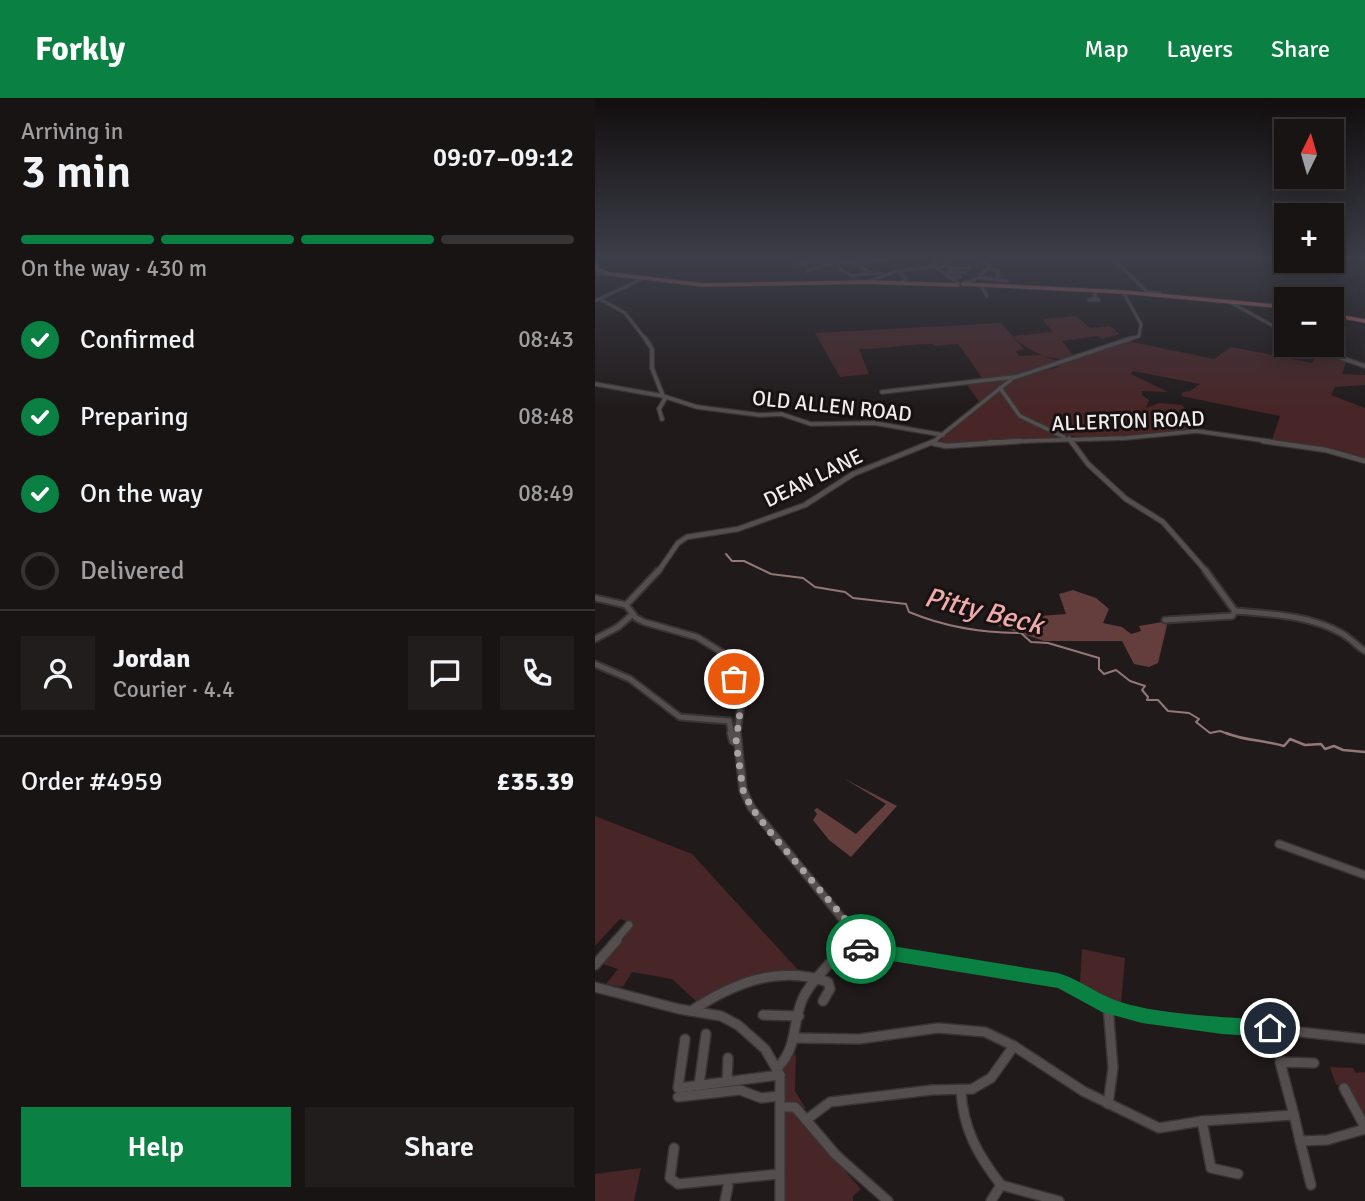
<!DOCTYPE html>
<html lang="en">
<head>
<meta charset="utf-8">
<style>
	:root { --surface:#181414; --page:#211d1d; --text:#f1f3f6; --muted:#9f9ea0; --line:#363334; --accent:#0b8043 }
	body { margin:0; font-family:Signika,sans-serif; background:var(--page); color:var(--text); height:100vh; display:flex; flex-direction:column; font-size:26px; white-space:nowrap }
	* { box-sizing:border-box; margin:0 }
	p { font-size:23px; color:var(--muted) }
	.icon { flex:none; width:38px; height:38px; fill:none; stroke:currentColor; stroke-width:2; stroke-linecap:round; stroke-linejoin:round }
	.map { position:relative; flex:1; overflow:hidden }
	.side { display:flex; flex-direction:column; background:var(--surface); width:595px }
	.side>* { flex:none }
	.needle { width:46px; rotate:5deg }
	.tools { position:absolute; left:679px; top:21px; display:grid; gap:14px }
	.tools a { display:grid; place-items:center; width:70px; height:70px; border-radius:0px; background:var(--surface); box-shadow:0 4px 18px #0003,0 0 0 2px var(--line); font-size:35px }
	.pin { position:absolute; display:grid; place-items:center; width:60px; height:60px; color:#fff; margin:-30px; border:4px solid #fff; border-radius:50%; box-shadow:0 2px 7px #0007 }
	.courier { position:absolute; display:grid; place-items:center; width:70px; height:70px; margin:-35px; border:5px solid #0b8043; border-radius:50%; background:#fff; color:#222; box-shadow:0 2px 9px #0007 }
	.headline em { font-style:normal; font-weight:600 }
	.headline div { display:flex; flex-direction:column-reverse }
	.headline { display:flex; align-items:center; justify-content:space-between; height:119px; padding:0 21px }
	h1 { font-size:46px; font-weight:600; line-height:52px }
	.bar { display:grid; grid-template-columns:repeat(4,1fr); gap:10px 7px; align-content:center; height:84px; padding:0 21px }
	.bar i { height:9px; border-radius:5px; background:var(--line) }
	.bar .selected { background:var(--accent) }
	.bar p { grid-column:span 4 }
	.line { display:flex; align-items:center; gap:18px; padding:0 21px; border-top:2px solid var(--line) }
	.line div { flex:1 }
	.round { display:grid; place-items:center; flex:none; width:74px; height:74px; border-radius:0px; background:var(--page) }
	ol { padding:0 21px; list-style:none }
	li { display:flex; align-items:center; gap:21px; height:77px }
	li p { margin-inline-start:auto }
	li .icon { padding:7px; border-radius:50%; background:var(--accent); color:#fff; stroke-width:4 }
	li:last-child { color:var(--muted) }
	li i { width:38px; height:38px; border:4px solid var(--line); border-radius:50% }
	.primary-button { display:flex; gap:14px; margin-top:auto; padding:14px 21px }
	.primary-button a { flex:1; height:80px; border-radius:0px; background:var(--accent); color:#fff; font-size:28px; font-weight:600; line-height:80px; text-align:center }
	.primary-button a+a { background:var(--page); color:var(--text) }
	header { display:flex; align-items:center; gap:42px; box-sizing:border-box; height:98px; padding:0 35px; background:var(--accent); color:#fff }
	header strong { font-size:33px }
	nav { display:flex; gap:38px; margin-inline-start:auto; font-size:24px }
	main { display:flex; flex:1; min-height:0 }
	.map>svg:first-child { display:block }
	.green { fill:#482526 }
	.forest { fill:#633e3d }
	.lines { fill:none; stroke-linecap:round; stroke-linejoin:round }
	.stream-far1 { stroke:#947777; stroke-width:2 }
	.stream { stroke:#947777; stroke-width:2.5 }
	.minor-far5-casing { stroke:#383433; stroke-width:4.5 }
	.minor-far4-casing { stroke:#383433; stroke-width:6 }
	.minor-far3-casing { stroke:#383433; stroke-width:7 }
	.minor-far2-casing { stroke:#383433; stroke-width:9 }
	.minor-far1-casing { stroke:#383433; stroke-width:10 }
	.minor-casing { stroke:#383433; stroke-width:12 }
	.major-casing { stroke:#383433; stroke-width:5 }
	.minor-far5 { stroke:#554e4e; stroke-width:2.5 }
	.minor-far4 { stroke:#554e4e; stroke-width:3.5 }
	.minor-far3 { stroke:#554e4e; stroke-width:4.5 }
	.minor-far2 { stroke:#554e4e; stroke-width:5 }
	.minor-far1 { stroke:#554e4e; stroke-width:7 }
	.minor { stroke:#554e4e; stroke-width:9 }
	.major { stroke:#b15e61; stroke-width:3.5 }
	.route { fill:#0b8043 }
	.done { stroke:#a8a2a2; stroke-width:7; stroke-dasharray:0 12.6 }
	.labels { text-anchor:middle; stroke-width:6; stroke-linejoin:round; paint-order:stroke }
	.far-street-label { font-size:21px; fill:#f1ecec; stroke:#171111 }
	.water-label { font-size:28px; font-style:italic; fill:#f0aaa9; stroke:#171111 }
</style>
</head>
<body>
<header>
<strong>Forkly</strong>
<nav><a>Map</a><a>Layers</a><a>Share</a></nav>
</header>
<main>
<section class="side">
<div class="headline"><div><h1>3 min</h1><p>Arriving in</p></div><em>09:07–09:12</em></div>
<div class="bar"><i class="selected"></i><i class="selected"></i><i class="selected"></i><i></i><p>On the way · 430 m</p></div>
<ol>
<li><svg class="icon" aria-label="check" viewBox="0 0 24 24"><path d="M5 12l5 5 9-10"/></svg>Confirmed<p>08:43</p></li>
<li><svg class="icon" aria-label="check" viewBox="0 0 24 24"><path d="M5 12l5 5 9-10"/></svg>Preparing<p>08:48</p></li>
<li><svg class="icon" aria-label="check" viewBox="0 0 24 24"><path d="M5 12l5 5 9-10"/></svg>On the way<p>08:49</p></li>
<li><i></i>Delivered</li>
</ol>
<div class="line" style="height:126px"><a class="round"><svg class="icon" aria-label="person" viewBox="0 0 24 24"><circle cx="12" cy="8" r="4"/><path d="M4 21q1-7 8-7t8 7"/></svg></a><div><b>Jordan</b><p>Courier · 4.4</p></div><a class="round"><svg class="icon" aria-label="chat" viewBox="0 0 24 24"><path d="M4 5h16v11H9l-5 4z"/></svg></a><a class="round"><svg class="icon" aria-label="phone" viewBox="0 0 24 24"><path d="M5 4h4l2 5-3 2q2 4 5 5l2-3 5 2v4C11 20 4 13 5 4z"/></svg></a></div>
<div class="line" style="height:91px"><div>Order #4959</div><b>£35.39</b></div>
<div class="primary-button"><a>Help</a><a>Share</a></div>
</section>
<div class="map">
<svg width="770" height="1103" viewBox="0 0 770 1103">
	<rect width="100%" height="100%" fill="#201a1a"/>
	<g class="green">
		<path d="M 481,218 L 495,230 L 515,228 L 525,236 L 507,241 L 503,238 L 467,243 L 479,259 C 459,266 432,253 418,238 L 458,234 L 447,221 Z"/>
		<path d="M 406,225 L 429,251 L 421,253 L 424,258 L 447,257 L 464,264 L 417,279 L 385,305 L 370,284 L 388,281 L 363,246 L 340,248 L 338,246 C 313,246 289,251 264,251 L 274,276 L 245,279 L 220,235 Z"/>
		<path d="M 532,243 L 619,261 L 636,249 L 717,265 L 722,254 L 757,263 L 751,264 L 747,276 L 770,277 L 770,287 L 740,289 L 736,297 L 770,310 L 770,362 L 677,342 L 685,318 L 586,298 L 588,294 L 595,293 L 605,286 L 538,273 L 536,276 L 573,294 L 547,293 L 547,297 L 554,302 L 551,310 L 564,305 L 587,307 L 607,330 C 553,334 471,355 426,317 C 418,310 413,299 407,291 L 420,280 L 464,269 L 461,267 Z"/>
		<path d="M 404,293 L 424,319 L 467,340 L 356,347 L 342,345 Z"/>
		<path d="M 0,718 L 97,756 L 205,874 C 163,878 140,882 102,904 L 77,881 L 37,874 L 28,889 L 11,886 L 23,871 L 5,865 L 39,826 L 25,821 L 0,848 Z"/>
		<path d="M 487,851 L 530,860 L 526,907 L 485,885 Z"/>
		<path d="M 201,955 L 200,993 L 211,1011 L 189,1003 L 189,968 Z"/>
		<path d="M 735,969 L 758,970 L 761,975 L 770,974 L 770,1023 L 748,986 L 741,987 Z"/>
		<path d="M 194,1010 L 266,1091 L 258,1098 L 258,1103 L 190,1103 L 189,1011 Z"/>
		<path d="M 46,1070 L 39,1103 L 0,1103 L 0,1076 Z"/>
	</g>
	<g class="forest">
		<path d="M 478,492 L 501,500 L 514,511 L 508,525 L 527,529 L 536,536 L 546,533 L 544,528 L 573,523 L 563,565 L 554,569 L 539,566 L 527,543 L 449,543 L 403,528 L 406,521 L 471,516 L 464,496 Z"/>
		<path d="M 248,680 L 302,708 L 256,759 L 234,742 L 218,722 L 222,716 L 219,712 L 222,710 L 261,736 L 291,706 Z"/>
	</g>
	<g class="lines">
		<g class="stream-far1">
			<path d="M 349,162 L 353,164"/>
			<path d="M 344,170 L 352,167"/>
			<path d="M 131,456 L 137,463 L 149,463 L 176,476 L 208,480 L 220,489 L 250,494 L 258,500 L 311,506 L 314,514 C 350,529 387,535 426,535 L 436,544 L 453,545 L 504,560 L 504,571 L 509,576 L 521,572 L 535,583 L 550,588 L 547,592 L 553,599 L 552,602 L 563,602 L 573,613 L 594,615 L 604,621 L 601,624 L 615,635 L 625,633 L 636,637"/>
		</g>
		<path class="stream" d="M 631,635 C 650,643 669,642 689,648 L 695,641 L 710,647 L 726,646 L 730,651 L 739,648 L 748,652 L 770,654"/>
		<defs>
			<g id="minor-far5">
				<path d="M 339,160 L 342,170 L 363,185"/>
				<path d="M 350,160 L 355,161"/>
				<path d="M 512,160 L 527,169 L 554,196"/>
				<path d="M 322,162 L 339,160"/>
				<path d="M 201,166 L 240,162 L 243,167"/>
				<path d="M 260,166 L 276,175 L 288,176"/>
				<path d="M 245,171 L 257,178 L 276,175"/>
				<path d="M 394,171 L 404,173 L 402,181"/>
				<path d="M 212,173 L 231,167 L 312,160"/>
				<path d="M 302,173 L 311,181 L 304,186"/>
				<path d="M 356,173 L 354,170 L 374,170"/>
				<path d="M 353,174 L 371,175"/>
				<path d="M 0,176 L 15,176"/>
				<path d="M 352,179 L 365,179"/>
				<path d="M 386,180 L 412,183"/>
				<path d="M 272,184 L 302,173 L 341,168"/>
				<path d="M 368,186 L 383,180 L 395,168 L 389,165 L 388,160"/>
				<path d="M 387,189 L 392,198"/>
				<path d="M 528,194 L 546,226 L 544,238 L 532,242"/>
				<path d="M 552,194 L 565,195"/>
				<path d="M 500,195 L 500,200"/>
				<path d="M 500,200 L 504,202 L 494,202 Z"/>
				<path d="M 5,201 L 30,215 L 51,242"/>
				<path d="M 0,203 L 49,180"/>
				<path d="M 633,203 L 691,235"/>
			</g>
			<g id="minor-far4">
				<path d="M 50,240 L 57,251 L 57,270 L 68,298"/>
				<path d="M 709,247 L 770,268"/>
				<path d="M 0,286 L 68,298 L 102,309 L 165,317 L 186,316 L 216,326 L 279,325 L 348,337"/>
				<path d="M 405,290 L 425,318 L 469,339"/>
				<path d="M 287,294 L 419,279"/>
				<path d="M 67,321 L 64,311 L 71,299"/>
				<path d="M 474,340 L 477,344"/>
				<path d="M 338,344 L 418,280 L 537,240"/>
				<path d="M 394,344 L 531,340 L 602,333 L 679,344"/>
			</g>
			<g id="minor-far3">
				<path d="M 476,343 L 493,366 L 531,401 L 568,424 L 612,474"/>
				<path d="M 668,343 L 731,352 L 770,363"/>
				<path d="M 337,345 L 351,348 L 425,343"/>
				<path d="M 63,474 L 83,445 L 92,439 L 143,431 L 210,407 L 258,376 L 340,343"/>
			</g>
			<g id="minor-far2">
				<path d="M 610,472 L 640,513"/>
				<path d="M 0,500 L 31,507"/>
				<path d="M 31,507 L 64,472"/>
				<path d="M 31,507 L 41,520 L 49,524 L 102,539 L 128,555 L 146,606 L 142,637"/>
				<path d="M 640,513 C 677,516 715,517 748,536 C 756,541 762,548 770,553"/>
				<path d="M 570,522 L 637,518 L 640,513"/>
				<path d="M 0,541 L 23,529 L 38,516"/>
				<path d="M 0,566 L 35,581 L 85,619 L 134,623 L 137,637"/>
			</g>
			<g id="minor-far1">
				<path d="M 136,635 L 138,643 L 141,644"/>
				<path d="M 142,635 L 148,692 L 156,709 L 254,829 L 250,843"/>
				<path d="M 684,746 L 770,777"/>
				<path d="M 20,843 L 34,827"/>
			</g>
			<g id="minor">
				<path d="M 250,848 L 463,882 L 513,908 L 547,917 L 770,941"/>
				<path d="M 0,867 L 22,842"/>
				<path d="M 0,889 L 84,911 L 126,918 L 143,927 L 170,951 L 185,977 L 185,1103"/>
				<path d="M 513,908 L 518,970 L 513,1006"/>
				<path d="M 96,913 C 137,886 183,866 233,884 L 235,891 L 228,903"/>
				<path d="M 168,917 L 204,918"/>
				<path d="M 201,940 L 264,941 L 343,930 L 390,934 L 419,948 L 488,993 L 564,1030 L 607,1023"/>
				<path d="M 90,941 L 83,990 L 185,977"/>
				<path d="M 184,968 C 203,948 197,924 208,900 C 218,878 241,864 251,842"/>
				<path d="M 132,983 L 133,960"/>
				<path d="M 104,987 L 111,936"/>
				<path d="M 749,990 L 770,1029"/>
				<path d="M 366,993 C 368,1031 383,1057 406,1087"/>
				<path d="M 83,999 L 145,992 L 166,1000 L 185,998"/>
				<path d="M 185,1009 L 200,1009 L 241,1057 L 293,1103"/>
				<path d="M 699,1017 L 685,964 L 719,965"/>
				<path d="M 211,1022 L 235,1004 L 337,992 L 377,991 L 396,980 L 419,948"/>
				<path d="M 705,1043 L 716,1087"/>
				<path d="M 79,1050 L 75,1080 L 83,1086 L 184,1076"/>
				<path d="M 643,1076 L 616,1070 L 607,1023 L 699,1017 L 705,1043 L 732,1042 L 770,1031"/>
				<path d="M 130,1103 L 133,1088"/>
				<path d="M 396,1103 L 406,1087 L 464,1103"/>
			</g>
			<g id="major">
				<path d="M 0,163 L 2,172 L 15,176 L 108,187 L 272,184 L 363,187"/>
				<path d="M 368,186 L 528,194 L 691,209"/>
				<path d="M 737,217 L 770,223"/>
			</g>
		</defs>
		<use href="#minor-far5" class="minor-far5-casing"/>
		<use href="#minor-far4" class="minor-far4-casing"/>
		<use href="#minor-far3" class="minor-far3-casing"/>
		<use href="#minor-far2" class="minor-far2-casing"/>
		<use href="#minor-far1" class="minor-far1-casing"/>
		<use href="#minor" class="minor-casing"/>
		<use href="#major" class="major-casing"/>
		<use href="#minor-far5" class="minor-far5"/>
		<use href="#minor-far4" class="minor-far4"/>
		<use href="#minor-far3" class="minor-far3"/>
		<use href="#minor-far2" class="minor-far2"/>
		<use href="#minor-far1" class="minor-far1"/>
		<use href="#minor" class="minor"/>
		<use href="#major" class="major"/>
	</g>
	<linearGradient id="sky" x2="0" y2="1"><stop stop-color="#120e0e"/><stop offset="0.51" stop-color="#3c3e49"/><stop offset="1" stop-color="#3c3e49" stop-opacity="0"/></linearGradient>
	<rect width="770" height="314" fill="url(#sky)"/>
	<path class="route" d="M 266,843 L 463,875 C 483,881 498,893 517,901 C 557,917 631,919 675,922 L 681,924 L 684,930 L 681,936 L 675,939 L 627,936 L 547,925 L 507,914 L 463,890 L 266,858 L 260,856 L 258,851 L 260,846 Z"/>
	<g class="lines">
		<path class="done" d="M 139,581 L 146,606 L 141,644 L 148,692 L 156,709 L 179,739 L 251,822 L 254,829 L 250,848 L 266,851"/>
	</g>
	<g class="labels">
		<g class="far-street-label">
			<text transform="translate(237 308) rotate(6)" y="7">OLD ALLEN ROAD</text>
			<text transform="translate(533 323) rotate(-2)" y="7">ALLERTON ROAD</text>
			<text transform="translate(218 380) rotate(-26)" y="7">DEAN LANE</text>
		</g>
		<g class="water-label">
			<text transform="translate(389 512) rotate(14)" y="10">Pitty Beck</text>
		</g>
	</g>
</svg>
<div class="tools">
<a><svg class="needle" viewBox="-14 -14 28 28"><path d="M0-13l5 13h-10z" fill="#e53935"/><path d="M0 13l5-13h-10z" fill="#9f9ea0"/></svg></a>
<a>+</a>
<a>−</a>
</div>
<div class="pin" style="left:139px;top:581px;background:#ea580c"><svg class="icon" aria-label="bag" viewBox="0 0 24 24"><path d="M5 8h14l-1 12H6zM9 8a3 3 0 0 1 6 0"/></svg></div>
<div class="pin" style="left:675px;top:930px;background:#1f2937"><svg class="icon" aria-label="home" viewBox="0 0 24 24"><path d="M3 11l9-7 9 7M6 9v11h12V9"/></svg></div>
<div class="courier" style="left:266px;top:851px"><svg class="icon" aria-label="car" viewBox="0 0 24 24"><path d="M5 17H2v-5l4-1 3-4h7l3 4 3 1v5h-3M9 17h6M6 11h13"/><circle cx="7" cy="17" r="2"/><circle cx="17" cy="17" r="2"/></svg></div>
</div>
</main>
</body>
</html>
